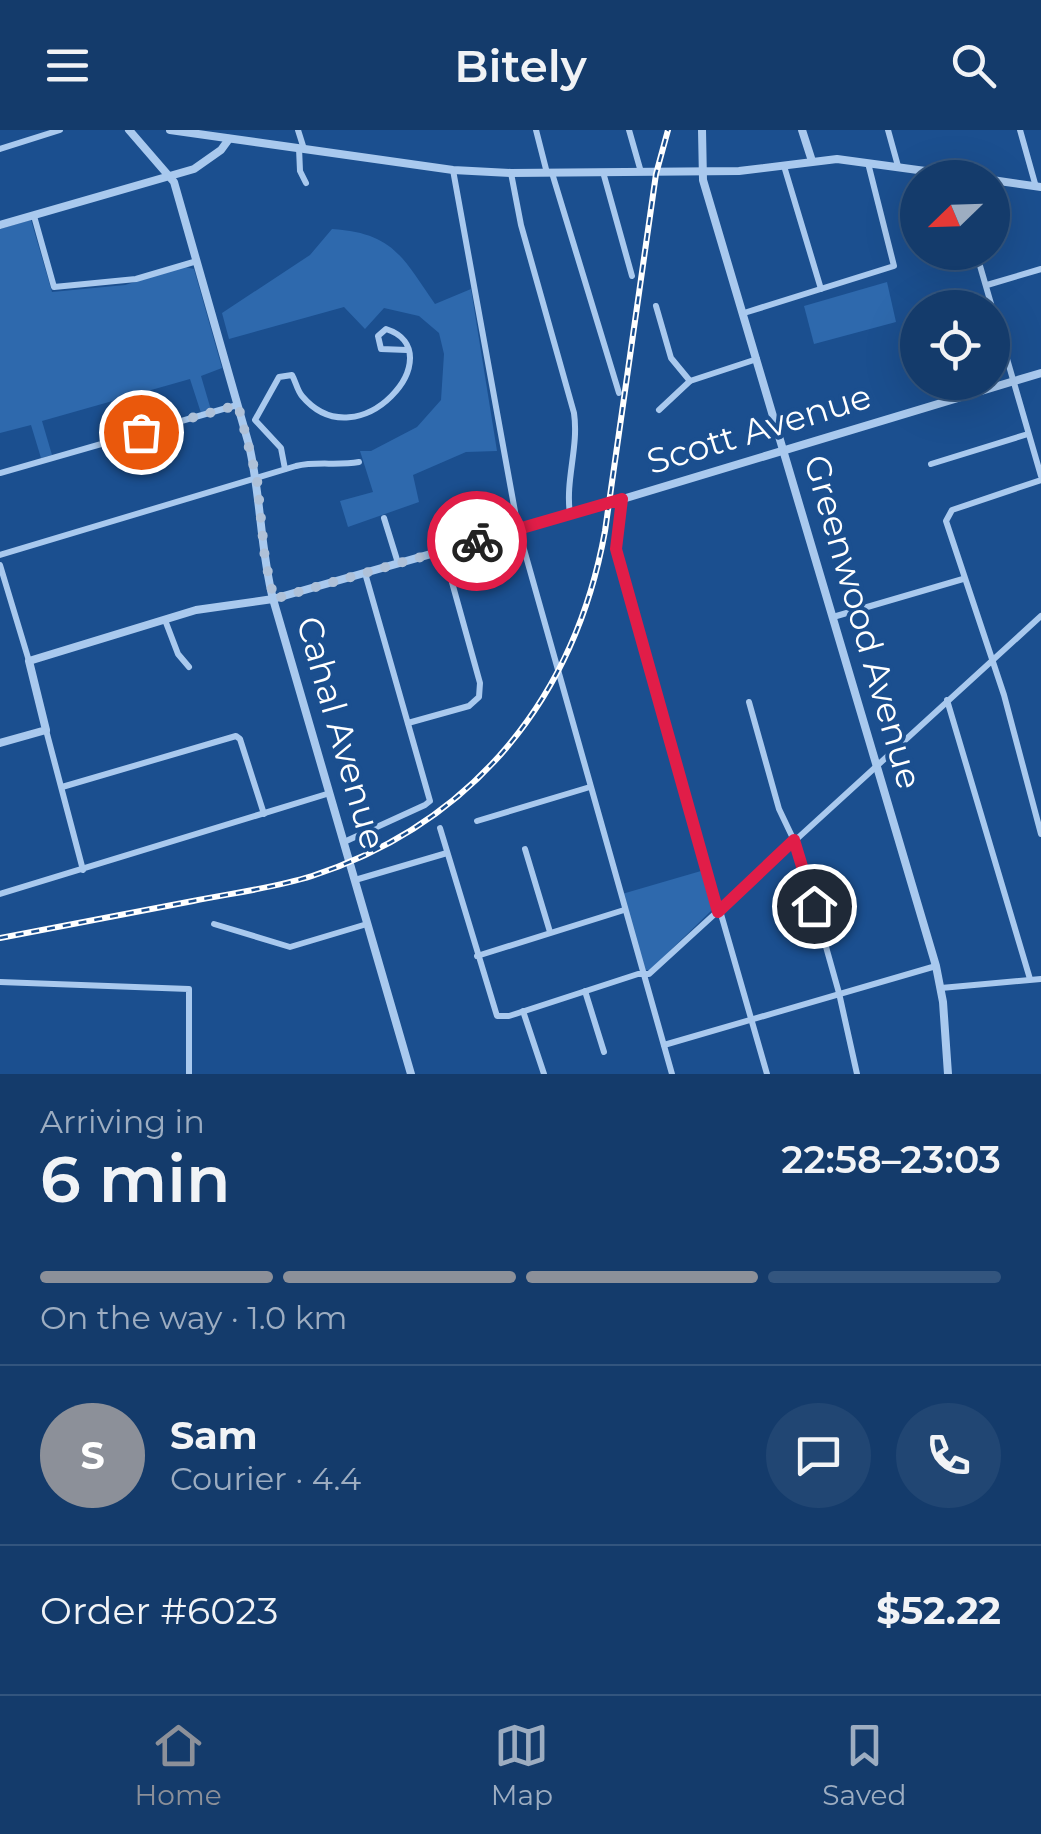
<!DOCTYPE html>
<html lang="en">
<head>
<meta charset="utf-8">
<style>
	:root { --surface:#143b6b; --page:#214673; --text:#f1f3f6; --muted:#9dadc1; --line:#33557e; --accent:#8c9099 }
	body { margin:0; font-family:Montserrat,sans-serif; background:var(--page); color:var(--text); height:100vh; display:flex; flex-direction:column; font-size:38px; white-space:nowrap }
	* { box-sizing:border-box; margin:0 }
	p { font-size:32px; color:var(--muted) }
	.icon { flex:none; width:55px; height:55px; fill:none; stroke:currentColor; stroke-width:2; stroke-linecap:round; stroke-linejoin:round }
	.map { position:relative; height:944px; overflow:hidden }
	.drawer { display:flex; flex-direction:column; background:var(--surface); flex:1 }
	.drawer>* { flex:none }
	.needle { width:65px; rotate:247deg }
	.buttons { position:absolute; left:900px; top:30px; display:grid; gap:20px }
	.buttons a { display:grid; place-items:center; width:110px; height:110px; border-radius:50%; background:var(--surface); box-shadow:0 10px 40px #0002,0 0 0 2px var(--line); font-size:50px }
	.pin { position:absolute; display:grid; place-items:center; width:85px; height:85px; color:#fff; margin:-42px; border:5px solid #fff; border-radius:50%; box-shadow:0 2px 10px #0007 }
	.courier { position:absolute; display:grid; place-items:center; width:100px; height:100px; margin:-50px; border:8px solid #e11d48; border-radius:50%; background:#fff; color:#222; box-shadow:0 2px 12px #0007 }
	.summary em { font-style:normal; font-weight:600 }
	.summary div { display:flex; flex-direction:column-reverse }
	.summary { display:flex; align-items:center; justify-content:space-between; height:170px; padding:0 40px }
	h1 { font-size:65px; font-weight:600; line-height:75px }
	.bar { display:grid; grid-template-columns:repeat(4,1fr); gap:15px 10px; align-content:center; height:120px; padding:0 40px }
	.bar i { height:12px; border-radius:8px; background:var(--line) }
	.bar .active { background:var(--accent) }
	.bar p { grid-column:span 4 }
	.line { display:flex; align-items:center; gap:25px; padding:0 40px; border-top:2px solid var(--line) }
	.line div { flex:1 }
	.round { display:grid; place-items:center; flex:none; width:105px; height:105px; border-radius:52px; background:var(--page) }
	header { display:flex; justify-content:space-between; align-items:center; height:130px; padding:0 40px; background:var(--surface); font-size:45px; font-weight:600 }
	.menu { display:flex; justify-content:space-around; align-items:center; height:140px; border-top:2px solid var(--line); background:var(--surface); font-size:28px; color:var(--muted) }
	.menu a { display:grid; justify-items:center; gap:5px }
	.menu .active { color:var(--accent) }
	.map>svg:first-child { display:block }
	.green { fill:#2e69ad }
	.lines { fill:none; stroke-linecap:round; stroke-linejoin:round }
	.minor { stroke:#a9c9ee; stroke-width:6 }
	.tertiary { stroke:#a9c9ee; stroke-width:8 }
	.rail-casing { stroke:#fff; stroke-width:6 }
	.rail { stroke:#1b4f8f; stroke-width:2.5; stroke-dasharray:8; stroke-linecap:butt }
	.done { stroke:#afc1d8; stroke-width:10; stroke-dasharray:0 18 }
	.route { stroke:#e11d48; stroke-width:12 }
	.labels { text-anchor:middle; stroke-width:8; stroke-linejoin:round; paint-order:stroke }
	.street-label { font-size:35px; fill:#fff; stroke:#1b4f8f }
</style>
</head>
<body>
<header><svg class="icon" aria-label="menu" viewBox="0 0 24 24"><path d="M4 6h16M4 12h16M4 18h16"/></svg>Bitely<svg class="icon" aria-label="search" viewBox="0 0 24 24"><circle cx="10" cy="10" r="6"/><path d="M15 15l6 6"/></svg></header>
<div class="map">
<svg width="1041" height="944" viewBox="0 0 1041 944">
	<rect width="100%" height="100%" fill="#1b4f8f"/>
	<g class="green">
		<path d="M 31,90 L 52,162 L 125,155 L 185,137 L 194,139 L 222,238 L 201,246 L 211,280 L 201,283 L 190,249 L 42,291 L 52,325 L 41,328 L 31,295 L 0,303 L 0,99 Z"/>
		<path d="M 332,99 C 394,103 403,128 435,174 L 471,159 L 497,321 L 466,322 L 413,345 L 419,372 L 348,397 L 340,371 L 373,362 L 360,321 L 371,321 L 417,297 L 441,270 L 444,224 L 439,203 L 419,186 L 384,178 L 365,199 L 344,177 L 229,209 L 222,183 L 310,125 Z"/>
		<path d="M 887,152 L 896,192 L 814,214 L 804,176 Z"/>
		<path d="M 701,741 L 712,780 L 650,840 L 644,840 L 622,764 Z"/>
	</g>
	<g class="lines">
		<g class="minor">
			<path d="M 298,0 L 304,19"/>
			<path d="M 536,0 L 547,43"/>
			<path d="M 629,0 L 641,42"/>
			<path d="M 888,0 L 898,36"/>
			<path d="M 1020,0 L 1036,57"/>
			<path d="M 299,18 L 300,41 L 306,53"/>
			<path d="M 0,19 L 60,0"/>
			<path d="M 784,36 L 821,159"/>
			<path d="M 453,40 L 518,398 L 672,944"/>
			<path d="M 603,42 L 632,146"/>
			<path d="M 511,43 L 521,95 L 574,283 C 579,317 565,350 570,384"/>
			<path d="M 552,43 L 619,263"/>
			<path d="M 34,86 L 54,157 L 136,149 L 197,131"/>
			<path d="M 976,122 L 1041,346"/>
			<path d="M 987,155 L 1041,139"/>
			<path d="M 656,176 L 671,228 L 690,251"/>
			<path d="M 744,183 L 894,136 L 868,33"/>
			<path d="M 659,280 L 690,251 L 757,229"/>
			<path d="M 931,334 L 1028,304"/>
			<path d="M 285,339 L 281,318 L 255,290 L 279,247 L 292,245 C 296,252 297,260 302,266 C 359,334 455,221 386,199 L 378,206 L 381,219 L 407,220"/>
			<path d="M 0,343 L 237,275"/>
			<path d="M 1041,350 L 952,380 L 946,391 L 1004,565 L 1041,704"/>
			<path d="M 623,369 L 616,419 L 767,944"/>
			<path d="M 384,388 L 398,433"/>
			<path d="M 0,425 L 296,336 C 317,331 337,336 359,332"/>
			<path d="M 0,435 L 29,531"/>
			<path d="M 833,487 L 963,449"/>
			<path d="M 165,490 L 178,524 L 189,537"/>
			<path d="M 947,570 L 1030,849"/>
			<path d="M 749,572 L 779,679 L 799,721 L 839,863 L 857,944"/>
			<path d="M 408,593 L 469,576 L 479,567 L 480,553 L 443,420"/>
			<path d="M 46,600 L 83,740"/>
			<path d="M 62,657 L 236,606 L 240,609 L 264,684"/>
			<path d="M 477,691 L 590,657"/>
			<path d="M 440,698 L 497,886 L 509,886 L 638,844 L 649,844 L 1041,486"/>
			<path d="M 344,712 L 425,675 L 430,671 L 365,443"/>
			<path d="M 525,719 L 550,802"/>
			<path d="M 355,750 L 447,723"/>
			<path d="M 0,764 L 330,663"/>
			<path d="M 214,794 L 290,817 L 367,794"/>
			<path d="M 477,826 L 624,780"/>
			<path d="M 0,852 L 189,859 L 189,944"/>
			<path d="M 941,858 L 1041,849"/>
			<path d="M 585,861 L 604,922"/>
			<path d="M 523,881 L 544,944"/>
			<path d="M 664,915 L 936,836"/>
		</g>
		<g class="tertiary">
			<path d="M 129,0 L 174,52 L 249,315 C 261,366 260,418 273,469 L 411,944"/>
			<path d="M 170,0 L 453,40 L 511,43 L 739,41 L 837,29 L 977,48"/>
			<path d="M 702,0 L 703,50 L 936,836 L 943,872 L 948,944"/>
			<path d="M 802,0 L 812,31"/>
			<path d="M 992,50 L 1041,57"/>
			<path d="M 0,95 L 194,39 L 221,20 L 229,9"/>
			<path d="M 0,613 L 46,600 L 29,531 L 196,480 L 273,469 L 596,377 L 1041,243"/>
		</g>
		<defs>
			<path id="rail" d="M 0,808 C 64,796 129,783 193,771 C 233,763 274,758 312,746 C 474,693 575,567 605,401 L 656,44 L 668,0"/>
		</defs>
		<use href="#rail" class="rail-casing"/>
		<use href="#rail" class="rail"/>
	</g>
	<g class="lines">
		<path class="done" d="M 141,302 L 238,275 L 257,349 L 265,429 L 274,469 L 477,411"/>
		<path class="route" d="M 477,411 L 622,369 L 616,419 L 718,782 L 794,710 L 814,776"/>
	</g>
	<g class="labels">
		<g class="street-label">
			<text transform="translate(759 299) rotate(-17)" y="12">Scott Avenue</text>
			<text transform="translate(863 492) rotate(74)" y="12">Greenwood Avenue</text>
			<text transform="translate(341 603) rotate(74)" y="12">Cahal Avenue</text>
		</g>
	</g>
</svg>
<div class="buttons">
<a><svg class="needle" viewBox="-14 -14 28 28"><path d="M0-13l5 13h-10z" fill="#e53935"/><path d="M0 13l5-13h-10z" fill="#9dadc1"/></svg></a>
<a><svg class="icon" aria-label="locate" viewBox="0 0 24 24"><circle cx="12" cy="12" r="6"/><path d="M12 2v4M12 18v4M2 12h4M18 12h4"/></svg></a>
</div>
<div class="pin" style="left:141px;top:302px;background:#ea580c"><svg class="icon" aria-label="bag" viewBox="0 0 24 24"><path d="M5 8h14l-1 12H6zM9 8a3 3 0 0 1 6 0"/></svg></div>
<div class="pin" style="left:814px;top:776px;background:#1f2937"><svg class="icon" aria-label="home" viewBox="0 0 24 24"><path d="M3 11l9-7 9 7M6 9v11h12V9"/></svg></div>
<div class="courier" style="left:477px;top:411px"><svg class="icon" aria-label="bike" viewBox="0 0 24 24"><circle cx="6" cy="16" r="4"/><circle cx="18" cy="16" r="4"/><path d="M6 16l4-8h5l3 8M10 8l3 8H6M13 5h3"/></svg></div>
</div>
<section class="drawer">
<div class="summary"><div><h1>6 min</h1><p>Arriving in</p></div><em>22:58–23:03</em></div>
<div class="bar"><i class="active"></i><i class="active"></i><i class="active"></i><i></i><p>On the way · 1.0 km</p></div>
<div class="line" style="height:180px"><b class="round" style="background:var(--accent);color:#fff">S</b><div><b>Sam</b><p>Courier · 4.4</p></div><a class="round"><svg class="icon" aria-label="chat" viewBox="0 0 24 24"><path d="M4 5h16v11H9l-5 4z"/></svg></a><a class="round"><svg class="icon" aria-label="phone" viewBox="0 0 24 24"><path d="M5 4h4l2 5-3 2q2 4 5 5l2-3 5 2v4C11 20 4 13 5 4z"/></svg></a></div>
<div class="line" style="height:130px"><div>Order #6023</div><b>$52.22</b></div>
</section>
<nav class="menu">
<a class="active"><svg class="icon" aria-label="home" viewBox="0 0 24 24"><path d="M3 11l9-7 9 7M6 9v11h12V9"/></svg>Home</a>
<a><svg class="icon" aria-label="map" viewBox="0 0 24 24"><path d="M3 6l6-2 6 2 6-2v14l-6 2-6-2-6 2zM9 4v14M15 6v14"/></svg>Map</a>
<a><svg class="icon" aria-label="saved" viewBox="0 0 24 24"><path d="M7 4h10v16l-5-4-5 4z"/></svg>Saved</a>
</nav>
</body>
</html>
